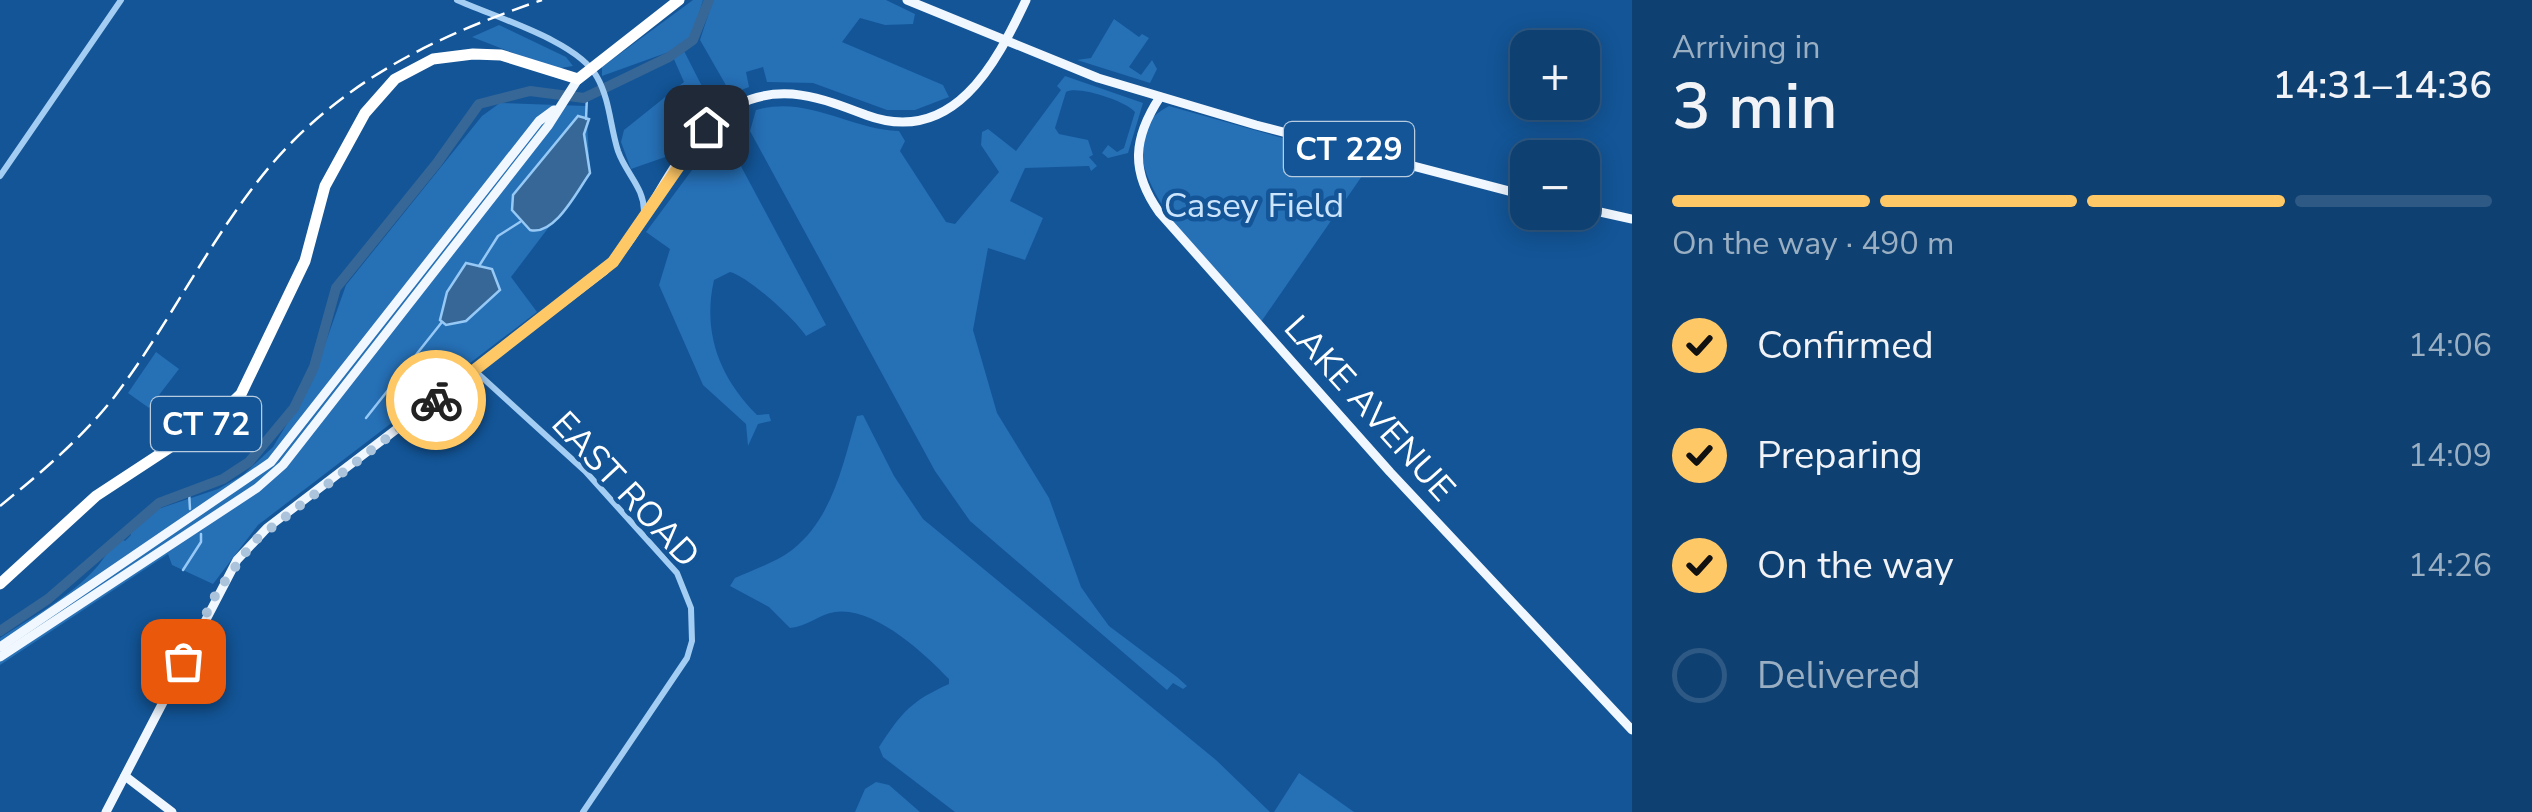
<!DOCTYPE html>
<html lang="en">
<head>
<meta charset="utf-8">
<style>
	:root { --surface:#0e4071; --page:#174776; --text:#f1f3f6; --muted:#9bafc3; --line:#2e5984; --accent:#ffc866 }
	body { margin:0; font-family:"Nunito Sans",sans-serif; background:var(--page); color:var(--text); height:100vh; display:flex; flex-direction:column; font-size:38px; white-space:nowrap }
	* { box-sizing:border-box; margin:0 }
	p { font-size:32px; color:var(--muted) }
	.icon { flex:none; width:55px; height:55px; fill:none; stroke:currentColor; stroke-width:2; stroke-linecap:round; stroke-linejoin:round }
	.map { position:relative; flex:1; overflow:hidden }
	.details { display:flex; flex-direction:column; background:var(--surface); width:900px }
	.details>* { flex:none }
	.buttons { position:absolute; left:1510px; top:30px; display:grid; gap:20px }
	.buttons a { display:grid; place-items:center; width:90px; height:90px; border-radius:20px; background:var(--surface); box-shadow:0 5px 25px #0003,0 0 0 2px var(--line); font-size:50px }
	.pin { position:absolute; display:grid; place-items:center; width:85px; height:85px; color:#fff; margin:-42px; border-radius:20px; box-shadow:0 5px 15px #0006 }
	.courier { position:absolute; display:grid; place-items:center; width:100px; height:100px; margin:-50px; border:8px solid #ffc866; border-radius:50%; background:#fff; color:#222; box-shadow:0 2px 12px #0007 }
	.summary em { font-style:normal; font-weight:600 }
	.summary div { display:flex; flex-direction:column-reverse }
	.summary { display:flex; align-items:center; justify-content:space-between; height:170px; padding:0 40px }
	h1 { font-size:65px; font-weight:600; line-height:75px }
	.bar { display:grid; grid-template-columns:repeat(4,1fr); gap:15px 10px; align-content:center; height:120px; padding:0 40px }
	.bar i { height:12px; border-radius:8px; background:var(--line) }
	.bar .selected { background:var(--accent) }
	.bar p { grid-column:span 4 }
	ol { padding:0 40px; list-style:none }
	li { display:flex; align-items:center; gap:30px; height:110px }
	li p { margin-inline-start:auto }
	li .icon { padding:10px; border-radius:50%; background:var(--accent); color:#111; stroke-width:4 }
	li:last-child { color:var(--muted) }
	li i { width:55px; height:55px; border:5px solid var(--line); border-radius:50% }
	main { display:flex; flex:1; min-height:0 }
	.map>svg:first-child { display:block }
	.green { fill:#2670b6 }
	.water { fill:#376796; stroke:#96c9f6; stroke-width:2.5 }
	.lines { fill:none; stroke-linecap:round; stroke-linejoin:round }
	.stream { stroke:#96c9f6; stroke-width:2.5 }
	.river { stroke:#376796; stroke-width:10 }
	.minor { stroke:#a4cdf3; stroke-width:6 }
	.major { stroke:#f0f7ff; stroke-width:9 }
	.highway { stroke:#fff; stroke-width:11 }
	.rail { stroke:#fff; stroke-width:2.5; stroke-dasharray:18 8; stroke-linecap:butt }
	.done { stroke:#acc4db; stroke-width:10; stroke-dasharray:0 18 }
	.route { stroke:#ffc866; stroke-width:12 }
	.labels { text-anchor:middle; stroke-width:9; stroke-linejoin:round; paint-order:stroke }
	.shield { fill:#135597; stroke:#b8cce0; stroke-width:2.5 }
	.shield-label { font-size:32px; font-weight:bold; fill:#fff }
	.park-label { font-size:35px; fill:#cce5fd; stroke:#135597 }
	.street-label { font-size:35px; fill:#fff; stroke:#135597 }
</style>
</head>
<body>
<main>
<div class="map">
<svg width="1632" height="812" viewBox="0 0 1632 812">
	<rect width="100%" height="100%" fill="#135597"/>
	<g class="green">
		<path d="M 693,0 L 703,0 L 693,34 L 677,49 L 602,76 L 602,67 Z"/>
		<path d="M 713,0 L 886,0 L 915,14 L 913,24 L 885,25 L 860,18 L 842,42 L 943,85 L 949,97 L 915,110 L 887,110 L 813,83 L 767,82 L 763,67 L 746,72 L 749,87 L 731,94 L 700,40 Z"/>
		<path d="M 1114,19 L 1139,37 L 1142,34 L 1149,38 L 1129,67 L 1141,75 L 1152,60 L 1157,69 L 1150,83 L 1077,60 L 1091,58 Z"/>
		<path d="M 499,25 L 566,57 L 573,66 L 555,69 L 472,37 Z"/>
		<path d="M 684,51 L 709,100 L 671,155 L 631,169 L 621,142 L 624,130 L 684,82 L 673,57 Z"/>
		<path d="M 1065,76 L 1143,103 L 1128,153 L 1108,158 L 1102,153 L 1108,145 L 1117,152 L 1124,148 L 1135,112 C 1126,101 1077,85 1066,92 L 1055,128 L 1059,134 L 1088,140 L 1093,155 L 1089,157 L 1097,166 L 1091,171 L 1089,166 L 1025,168 L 1010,201 L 1043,218 L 1025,260 L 988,248 L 973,330 L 997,413 L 1049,498 L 1081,587 L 1095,607 L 1109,626 L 1177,677 L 1187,686 L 1183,689 L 1173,683 L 1167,690 L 970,521 L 935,471 L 750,131 L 756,110 C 808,95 848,129 899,131 L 905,141 L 900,151 L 946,222 L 955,224 L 999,172 L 981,145 L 982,132 L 988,129 L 1016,151 L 1061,90 L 1057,86 Z"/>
		<path d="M 500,103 L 586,106 L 590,173 L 511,277 L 537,312 L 258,525 L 213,584 L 172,565 L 168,554 L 0,665 L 0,638 C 32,617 70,597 96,568 C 105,558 110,547 120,538 L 125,541 L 131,535 L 130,530 L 152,511 L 218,489 L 243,475 L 273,447 L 311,384 L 346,285 L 482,116 Z"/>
		<path d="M 1169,106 L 1371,163 L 1261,322 C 1228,283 1081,151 1169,106 Z"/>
		<path d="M 715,139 L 728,142 L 826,325 L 806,336 C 796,320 749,277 730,272 L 714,280 C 702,333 720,378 757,415 L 769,414 L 771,421 L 758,424 L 748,446 L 746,424 L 703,385 L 659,285 L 670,249 L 646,232 Z"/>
		<path d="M 156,352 L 179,369 L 149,408 L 128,393 Z"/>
		<path d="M 863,415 L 894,476 L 923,519 L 1216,760 L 1270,812 L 955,812 L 883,757 L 879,747 C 902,712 911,701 949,684 L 949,679 C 925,654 874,606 835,612 C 819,614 807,627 790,628 L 769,607 L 730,586 L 735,578 C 753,570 776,562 792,550 C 833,518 843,463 857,416 Z"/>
		<path d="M 1299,773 L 1354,812 L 1274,812 Z"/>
		<path d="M 876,782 L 889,785 L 920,812 L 855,812 L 865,789 Z"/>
	</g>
	<g class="water">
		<path d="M 578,116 L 589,119 L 584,134 L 590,173 C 577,191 555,236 530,230 L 512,210 L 513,195 Z"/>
		<path d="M 466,263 L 492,269 L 500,290 L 466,321 L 446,325 L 440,320 L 447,292 Z"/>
	</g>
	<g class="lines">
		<g class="stream">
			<path d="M 586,119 L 587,96"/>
			<path d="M 479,266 L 498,236 L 520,222"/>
			<path d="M 366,418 L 442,322"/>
			<path d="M 189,492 L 190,509"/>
			<path d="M 183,570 L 201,542 L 201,534"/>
		</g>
		<path class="river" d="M 0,631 L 48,599 L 159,503 L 223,479 L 249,462 L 294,408 L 314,367 L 336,288 L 437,163 L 479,104 L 530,91 L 584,98 L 669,57 L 693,40 L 709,0"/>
		<g class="minor">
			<path d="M 457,0 C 494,17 578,41 597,77 C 610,100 610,126 618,151 C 626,174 645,188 644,213"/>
			<path d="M 0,176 L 121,0"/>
			<path d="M 474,370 L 585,471 L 677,573 L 691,608 L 692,641 L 687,658 L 583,812"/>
		</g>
		<g class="major">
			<path d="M 907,0 L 1098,78 L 1256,125 L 1528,196"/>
			<path d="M 1160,97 C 1133,138 1130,171 1159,212 L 1390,472 L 1632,730"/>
			<path d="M 1582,208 L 1632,219"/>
			<path d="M 0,647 L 271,462 L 539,121 L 554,110"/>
			<path d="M 0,657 L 257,488 L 283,465 L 548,126 L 578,79"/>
			<path d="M 125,776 L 172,812"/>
			<path d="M 106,812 L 237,560 L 267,528 L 604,271 C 654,223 671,140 735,106 C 781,82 822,98 866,115 C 953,147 996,64 1026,0"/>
		</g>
		<path class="highway" d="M 0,584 L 96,496 L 218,416 L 241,394 L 305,261 L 325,186 L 365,113 L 395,79 L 433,59 L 473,54 L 501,55 L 578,79 L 679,0"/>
		<path class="rail" d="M 0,506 C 42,472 82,438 115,396 C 177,314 221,214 293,141 C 364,70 448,32 542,0"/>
	</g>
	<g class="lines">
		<path class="done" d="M 183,661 L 216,594 L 253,542 L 436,400"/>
		<path class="route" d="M 436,400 L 613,262 L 706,127"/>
	</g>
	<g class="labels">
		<g class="shield">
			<rect x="1284" y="122" width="130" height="54" rx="8"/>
			<rect x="151" y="397" width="110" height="54" rx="8"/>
		</g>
		<g class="shield-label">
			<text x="1349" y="160">CT 229</text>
			<text x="206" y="435">CT 72</text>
		</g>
		<g class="park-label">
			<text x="1254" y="217">Casey Field</text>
		</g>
		<g class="street-label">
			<text transform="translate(1370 408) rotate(48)" y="12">LAKE AVENUE</text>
			<text transform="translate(626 489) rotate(47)" y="12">EAST ROAD</text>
		</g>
	</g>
</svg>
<div class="buttons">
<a>+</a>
<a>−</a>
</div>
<div class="pin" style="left:183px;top:661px;background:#ea580c"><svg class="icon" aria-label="bag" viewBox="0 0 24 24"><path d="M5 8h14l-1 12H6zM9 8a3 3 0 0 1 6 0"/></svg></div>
<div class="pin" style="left:706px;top:127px;background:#1f2937"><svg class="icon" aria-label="home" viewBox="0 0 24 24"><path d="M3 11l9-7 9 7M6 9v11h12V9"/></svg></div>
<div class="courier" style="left:436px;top:400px"><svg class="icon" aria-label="bike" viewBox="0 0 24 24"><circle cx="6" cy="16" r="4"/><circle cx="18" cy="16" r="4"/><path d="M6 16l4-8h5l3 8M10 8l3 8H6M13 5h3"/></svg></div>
</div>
<section class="details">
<div class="summary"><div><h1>3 min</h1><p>Arriving in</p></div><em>14:31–14:36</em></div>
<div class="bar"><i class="selected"></i><i class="selected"></i><i class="selected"></i><i></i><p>On the way · 490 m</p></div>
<ol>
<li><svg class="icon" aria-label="check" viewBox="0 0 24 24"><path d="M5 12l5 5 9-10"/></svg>Confirmed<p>14:06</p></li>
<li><svg class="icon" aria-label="check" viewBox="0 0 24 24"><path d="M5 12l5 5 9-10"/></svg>Preparing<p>14:09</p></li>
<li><svg class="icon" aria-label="check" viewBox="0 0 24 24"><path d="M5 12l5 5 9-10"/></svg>On the way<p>14:26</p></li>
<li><i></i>Delivered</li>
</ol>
</section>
</main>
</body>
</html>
